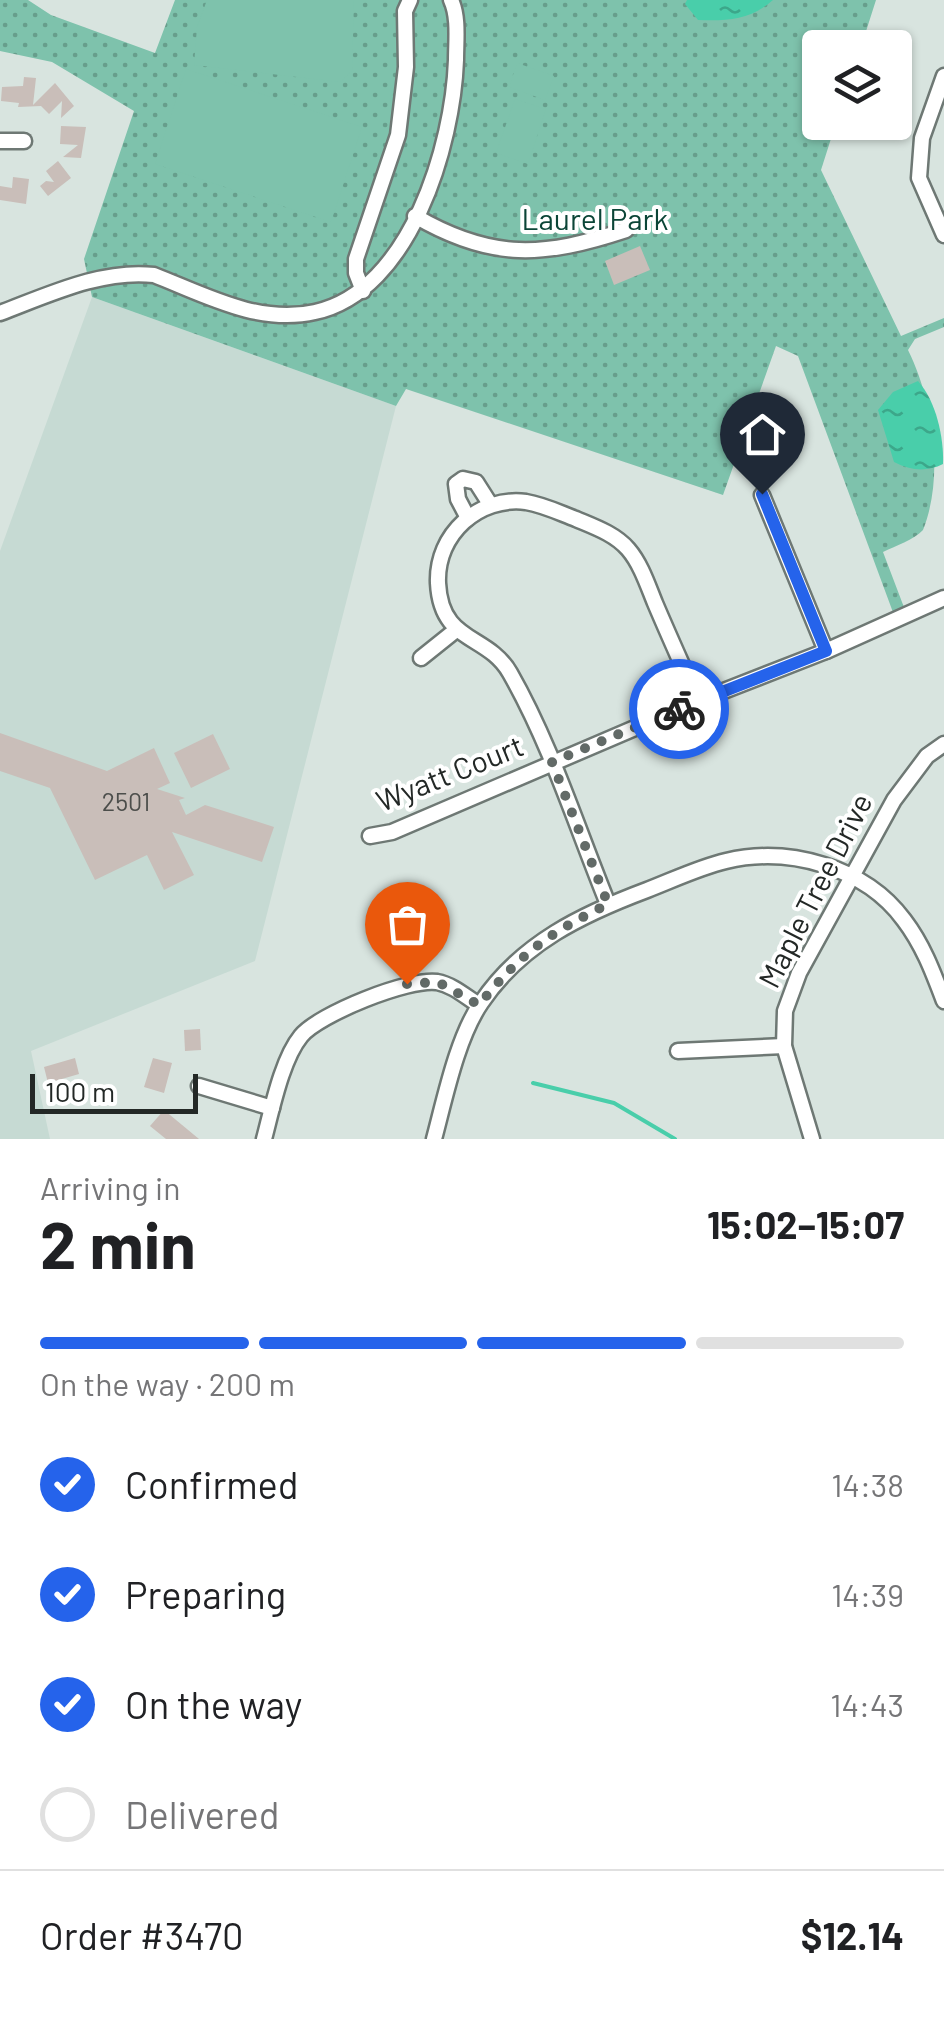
<!DOCTYPE html>
<html lang="en">
<head>
<meta charset="utf-8">
<style>
	:root { --surface:#fff; --page:#f2f2f2; --text:#202124; --muted:#757577; --line:#e0e0e0; --accent:#2563eb }
	body { margin:0; font-family:Barlow,sans-serif; background:var(--page); color:var(--text); height:100vh; display:flex; flex-direction:column; font-size:38px; white-space:nowrap }
	* { box-sizing:border-box; margin:0 }
	p { font-size:32px; color:var(--muted) }
	.icon { flex:none; width:55px; height:55px; fill:none; stroke:currentColor; stroke-width:2; stroke-linecap:round; stroke-linejoin:round }
	.map { position:relative; height:1139px; overflow:hidden }
	.details { display:flex; flex-direction:column; background:var(--surface); flex:1 }
	.details>* { flex:none }
	.buttons { position:absolute; left:802px; top:30px; display:grid; gap:20px }
	.buttons a { display:grid; place-items:center; width:110px; height:110px; border-radius:10px; background:var(--surface); box-shadow:0 2px 8px #0004; font-size:50px }
	.scale { position:absolute; left:30px; bottom:25px; width:168px; box-sizing:border-box; padding-left:10px; border:5px solid #232826; border-top:0; font-size:28px; line-height:35px; white-space:nowrap; color:#232826; -webkit-text-stroke:8px #fff; paint-order:stroke }
	.pin { position:absolute; display:grid; place-items:center; width:85px; height:85px; color:#fff; margin:-102px -42px; border-radius:50% 50% 50% 0; rotate:-45deg; box-shadow:0 0 10px #0007 }
	.pin .icon { rotate:45deg }
	.courier { position:absolute; display:grid; place-items:center; width:100px; height:100px; margin:-50px; border:8px solid #2563eb; border-radius:50%; background:#fff; color:#222; box-shadow:0 2px 12px #0007 }
	.head em { font-style:normal; font-weight:700 }
	.head div { display:flex; flex-direction:column-reverse }
	.head { display:flex; align-items:center; justify-content:space-between; height:170px; padding:0 40px }
	h1 { font-size:65px; font-weight:700; line-height:75px }
	.bar { display:grid; grid-template-columns:repeat(4,1fr); gap:15px 10px; align-content:center; height:120px; padding:0 40px }
	.bar i { height:12px; border-radius:8px; background:var(--line) }
	.bar .active { background:var(--accent) }
	.bar p { grid-column:span 4 }
	.line { display:flex; align-items:center; gap:25px; padding:0 40px; border-top:2px solid var(--line) }
	.line div { flex:1 }
	ol { padding:0 40px; list-style:none }
	li { display:flex; align-items:center; gap:30px; height:110px }
	li p { margin-inline-start:auto }
	li .icon { padding:10px; border-radius:50%; background:var(--accent); color:#fff; stroke-width:4 }
	li:last-child { color:var(--muted) }
	li i { width:55px; height:55px; border:5px solid var(--line); border-radius:50% }
	.map>svg:first-child { display:block }
	.built { fill:#c6dad3 }
	.grass { fill:url(#grass-dots) }
	.pitch { fill:#7ec2ac }
	.water { fill:url(#water-ripples) }
	.lines { fill:none; stroke-linecap:round; stroke-linejoin:round }
	.stream { stroke:#49ceaa; stroke-width:4 }
	.building { fill:#c9beb9 }
	.minor-casing { stroke:#6e7874; stroke-width:19 }
	.minor { stroke:#fff; stroke-width:14 }
	.done { stroke:#626a67; stroke-width:10; stroke-dasharray:0 18 }
	.route { stroke:#2563eb; stroke-width:12 }
	.labels { text-anchor:middle; stroke-width:8; stroke-linejoin:round; paint-order:stroke }
	.number-label { font-size:25px; fill:#4c4e4b }
	.park-label { font-size:30px; fill:#0b4537; stroke:#fff }
	.street-label { font-size:30px; fill:#232826; stroke:#fff }
</style>
</head>
<body>
<div class="map">
<svg width="944" height="1139" viewBox="0 0 944 1139">
	<defs>
		<pattern id="grass-dots" width="8" height="8" patternUnits="userSpaceOnUse" patternTransform="scale(2.5)"><rect width="8" height="8" fill="#7ec2ac"/><path d="M2 2h.1M6 6h.1" fill="none" stroke="#679e8c" stroke-width="1.8" stroke-linecap="round"/></pattern>
		<pattern id="water-ripples" width="26" height="14" patternUnits="userSpaceOnUse" patternTransform="scale(2.5)"><rect width="26" height="14" fill="#49ceaa"/><path d="M2 4q2-2 4 0t4 0M15 11q2-2 4 0t4 0" fill="none" stroke="#3ca78a"/></pattern>
	</defs>
	<rect width="100%" height="100%" fill="#d8e4df"/>
	<path class="built" d="M 92,297 L 396,406 L 255,961 L 31,1051 L 50,1139 L 0,1139 L 0,551 Z"/>
	<path class="grass" d="M 0,0 L 28,0 L 51,15 L 155,53 L 175,0 L 876,0 L 861,47 L 820,48 L 820,122 L 836,123 L 821,170 L 901,336 L 944,318 L 944,327 L 915,339 L 908,350 C 934,403 944,477 923,530 C 914,540 895,546 883,552 L 905,610 L 894,615 L 798,356 L 776,346 L 723,495 L 406,389 L 396,406 L 92,297 L 84,259 L 134,111 L 52,62 L 0,51 Z"/>
	<g class="pitch">
		<path d="M 207,0 L 354,0 L 352,71 L 340,82 L 194,65 L 197,27 Z"/>
		<path d="M 517,63 L 554,76 L 545,100 L 509,87 Z"/>
		<path d="M 186,69 L 362,127 L 331,222 L 155,164 Z"/>
		<path d="M 515,99 L 546,109 L 528,164 L 496,153 Z"/>
	</g>
	<g class="water">
		<path d="M 687,0 L 773,0 C 750,20 728,21 698,20 L 685,4 Z"/>
		<path d="M 918,381 C 936,401 944,437 943,464 C 927,472 911,471 894,462 L 878,410 L 893,392 Z"/>
	</g>
	<g class="lines">
		<path class="stream" d="M 533,1083 L 614,1103 L 675,1139"/>
	</g>
	<g class="building">
		<path d="M 24,77 L 36,78 L 33,105 L 55,83 L 74,106 L 61,118 L 62,101 L 49,114 L 41,106 L 18,107 L 19,103 L 1,101 L 2,87 L 23,86 Z"/>
		<path d="M 61,126 L 86,127 L 81,158 L 63,157 L 78,145 L 60,144 Z"/>
		<path d="M 58,161 L 71,178 L 48,196 L 40,186 L 46,181 L 54,182 L 46,171 Z"/>
		<path d="M 13,177 L 29,179 L 26,204 L 0,200 L 0,186 L 12,188 Z"/>
		<path d="M 640,246 L 650,270 L 614,285 L 605,261 Z"/>
		<path d="M 0,733 L 107,771 L 154,748 L 170,783 L 157,789 L 185,798 L 179,800 L 186,815 L 205,805 L 274,827 L 262,862 L 172,832 L 194,875 L 164,890 L 147,855 L 95,880 L 50,788 L 0,771 Z"/>
		<path d="M 213,734 L 230,769 L 191,788 L 174,753 Z"/>
		<path d="M 200,1029 L 201,1050 L 185,1051 L 184,1030 Z"/>
		<path d="M 75,1058 L 79,1074 L 48,1083 L 44,1067 Z"/>
		<path d="M 153,1058 L 172,1063 L 164,1093 L 144,1087 Z"/>
		<path d="M 164,1110 L 199,1139 L 166,1139 L 150,1126 Z"/>
	</g>
	<g class="lines">
		<defs>
			<g id="minor">
				<path d="M 944,76 L 922,138 L 919,178 L 944,235"/>
				<path d="M 0,141 L 24,141"/>
				<path d="M 415,216 C 492,261 544,257 626,230"/>
				<path d="M 363,291 L 356,273 L 356,259 L 398,135 L 406,67 L 405,11 L 410,0"/>
				<path d="M 0,313 C 48,295 102,269 154,275 C 205,295 259,325 315,312 C 411,291 453,144 456,60 C 456,41 459,17 451,0"/>
				<path d="M 762,495 L 826,651"/>
				<path d="M 468,518 L 458,499 L 456,484 L 463,479 L 476,482 L 490,504"/>
				<path d="M 421,658 L 456,630"/>
				<path d="M 370,836 L 392,832 L 698,701 L 826,651 L 944,598"/>
				<path d="M 608,904 C 577,828 551,745 510,673 C 487,633 441,644 438,583 C 436,534 479,496 526,502 C 544,505 560,513 576,519 C 595,527 615,534 628,549 C 641,564 648,586 655,603 C 669,636 684,669 698,701"/>
				<path d="M 678,1051 L 784,1046"/>
				<path d="M 199,1086 L 272,1108"/>
				<path d="M 264,1139 C 272,1109 282,1059 301,1036 C 319,1014 409,978 437,982 C 453,985 466,997 479,1005"/>
				<path d="M 434,1139 C 445,1098 457,1038 481,1003 C 521,943 583,914 647,890 C 673,880 700,867 726,861 C 789,846 865,867 904,920 C 923,945 933,972 944,1001"/>
				<path d="M 812,1139 L 784,1046 L 785,1011 L 799,973 L 894,800 L 927,756 L 944,744"/>
			</g>
		</defs>
		<use href="#minor" class="minor-casing"/>
		<use href="#minor" class="minor"/>
	</g>
	<g class="lines">
		<path class="done" d="M 407,984 L 438,982 L 479,1005 C 523,951 547,935 608,904 L 552,762 L 679,709"/>
		<path class="route" d="M 679,709 L 826,651 L 762,494"/>
	</g>
	<g class="labels">
		<g class="number-label">
			<text x="126" y="811">2501</text>
		</g>
		<g class="park-label">
			<text x="595" y="230">Laurel Park</text>
		</g>
		<g class="street-label">
			<text transform="translate(450 774) rotate(-22)" y="10">Wyatt Court</text>
			<text transform="translate(816 891) rotate(-63)" y="10">Maple Tree Drive</text>
		</g>
	</g>
</svg>
<div class="buttons">
<a><svg class="icon" aria-label="layers" viewBox="0 0 24 24"><path d="M12 4l9 5-9 5-9-5zM3 14l9 5 9-5"/></svg></a>
</div>
<div class="scale">100 m</div>
<div class="pin" style="left:407px;top:984px;background:#ea580c"><svg class="icon" aria-label="bag" viewBox="0 0 24 24"><path d="M5 8h14l-1 12H6zM9 8a3 3 0 0 1 6 0"/></svg></div>
<div class="pin" style="left:762px;top:494px;background:#1f2937"><svg class="icon" aria-label="home" viewBox="0 0 24 24"><path d="M3 11l9-7 9 7M6 9v11h12V9"/></svg></div>
<div class="courier" style="left:679px;top:709px"><svg class="icon" aria-label="bike" viewBox="0 0 24 24"><circle cx="6" cy="16" r="4"/><circle cx="18" cy="16" r="4"/><path d="M6 16l4-8h5l3 8M10 8l3 8H6M13 5h3"/></svg></div>
</div>
<section class="details">
<div class="head"><div><h1>2 min</h1><p>Arriving in</p></div><em>15:02–15:07</em></div>
<div class="bar"><i class="active"></i><i class="active"></i><i class="active"></i><i></i><p>On the way · 200 m</p></div>
<ol>
<li><svg class="icon" aria-label="check" viewBox="0 0 24 24"><path d="M5 12l5 5 9-10"/></svg>Confirmed<p>14:38</p></li>
<li><svg class="icon" aria-label="check" viewBox="0 0 24 24"><path d="M5 12l5 5 9-10"/></svg>Preparing<p>14:39</p></li>
<li><svg class="icon" aria-label="check" viewBox="0 0 24 24"><path d="M5 12l5 5 9-10"/></svg>On the way<p>14:43</p></li>
<li><i></i>Delivered</li>
</ol>
<div class="line" style="height:130px"><div>Order #3470</div><b>$12.14</b></div>
</section>
</body>
</html>
